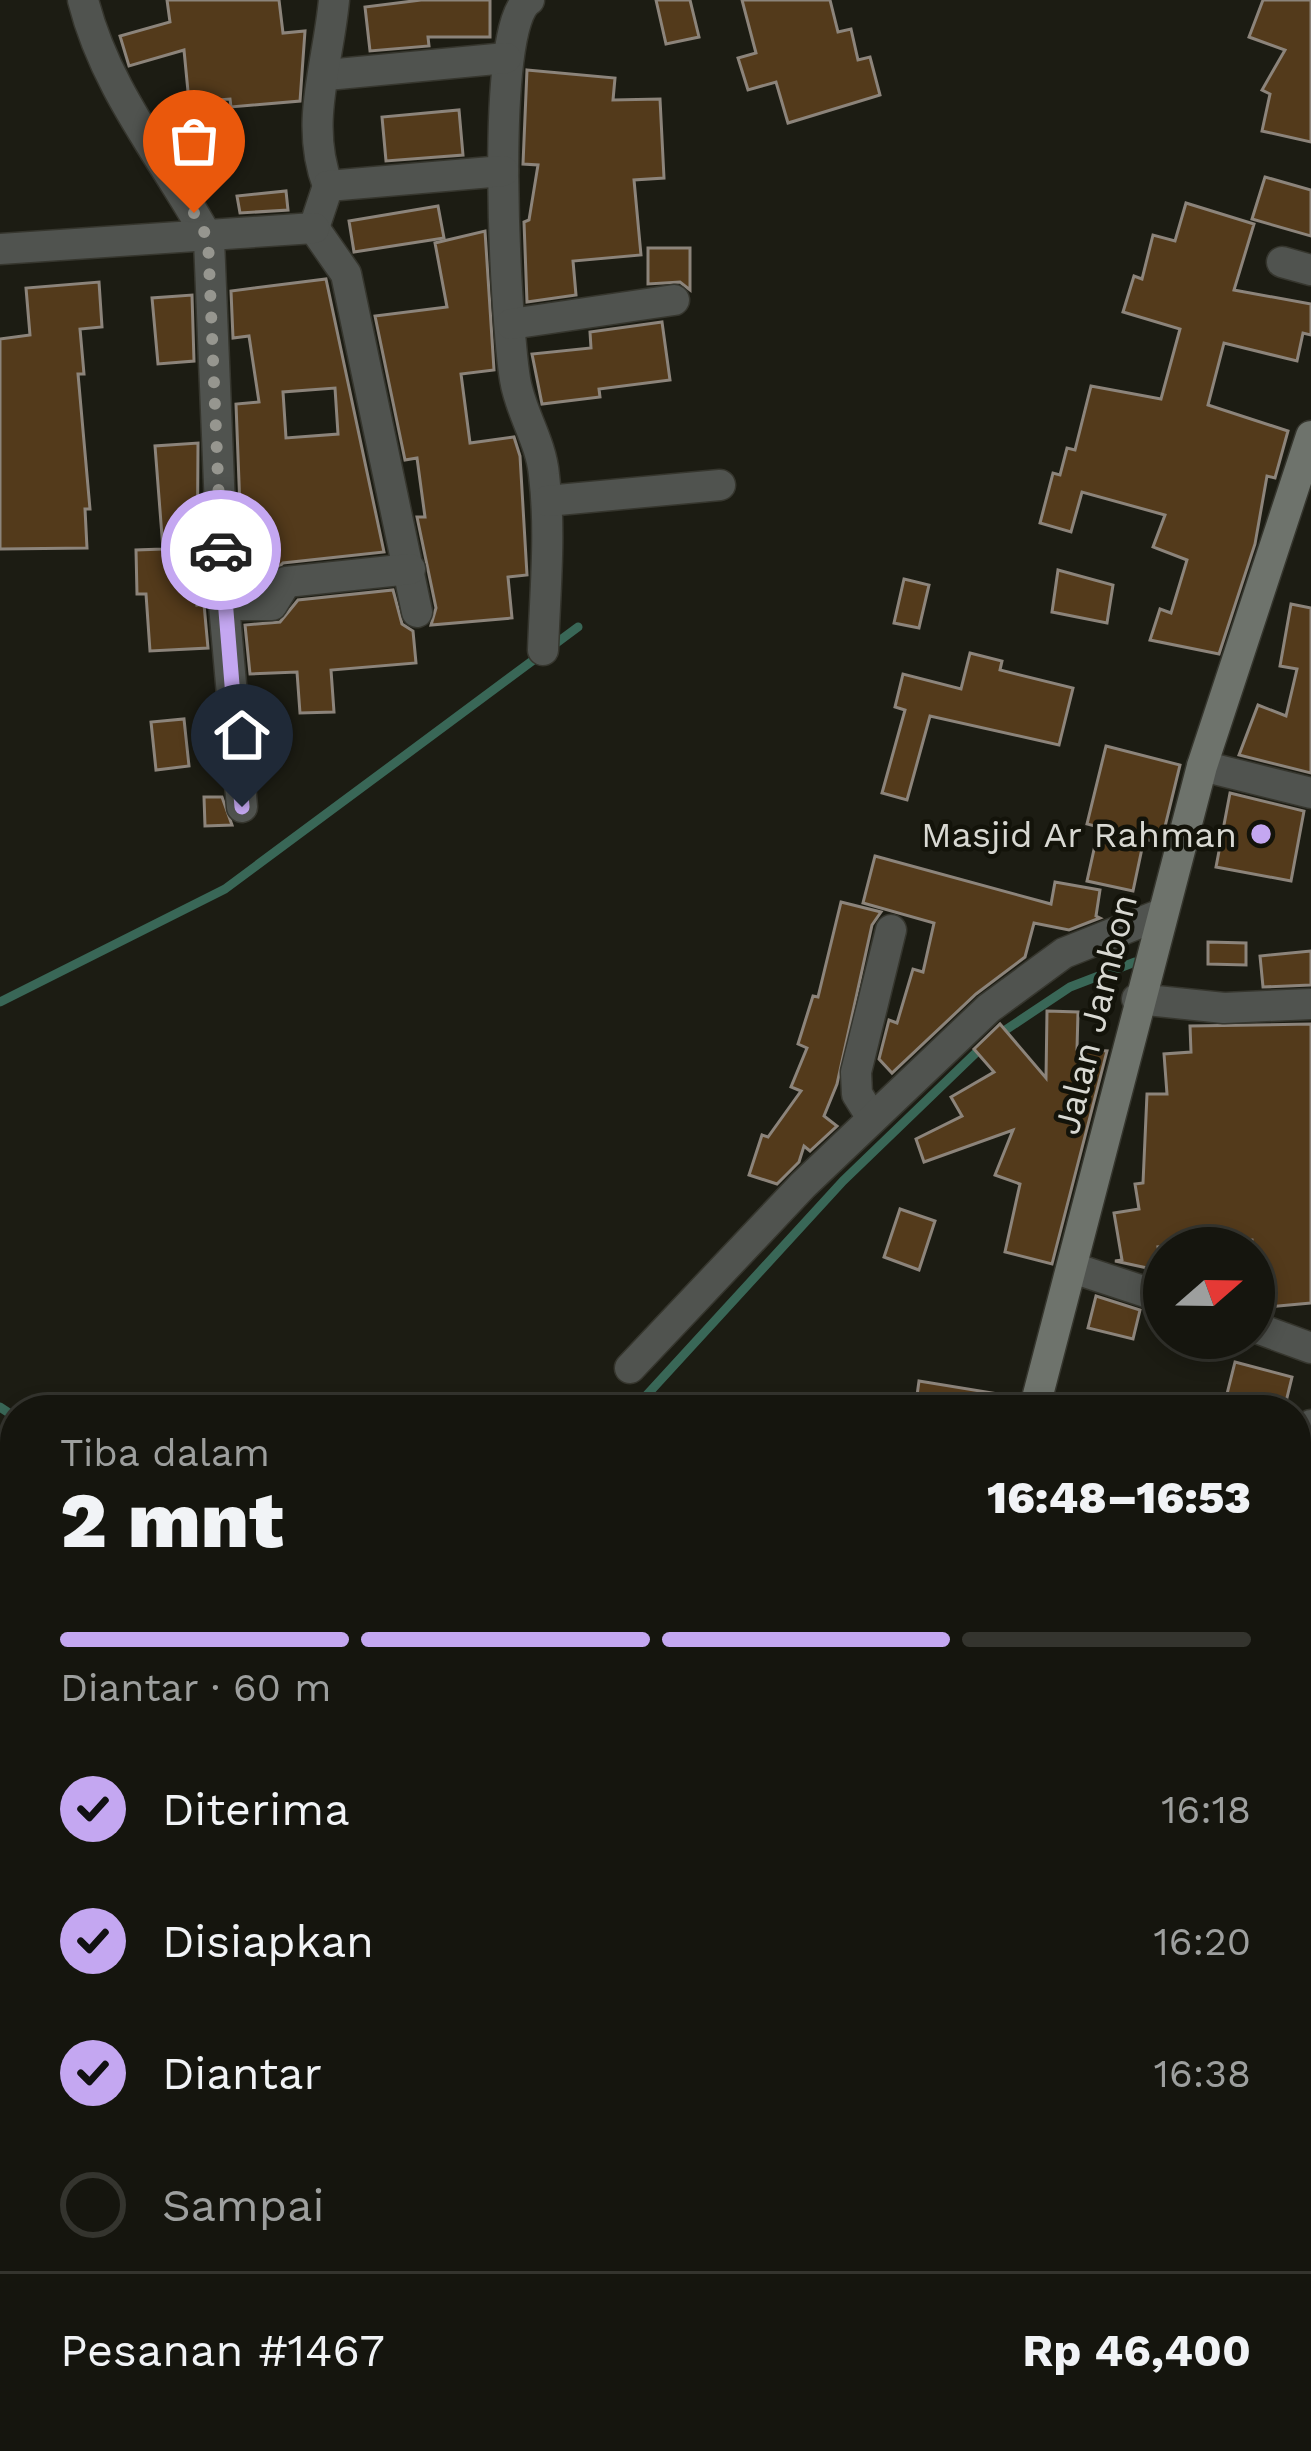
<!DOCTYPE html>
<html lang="id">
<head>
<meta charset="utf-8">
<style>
	:root { --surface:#15150e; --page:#22221c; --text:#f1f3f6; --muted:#9d9f9e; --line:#34342e; --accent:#c4a7f1 }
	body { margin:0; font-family:"Work Sans",sans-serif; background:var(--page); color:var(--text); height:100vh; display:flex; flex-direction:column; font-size:45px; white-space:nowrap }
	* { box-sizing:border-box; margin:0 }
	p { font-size:39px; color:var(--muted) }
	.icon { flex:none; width:66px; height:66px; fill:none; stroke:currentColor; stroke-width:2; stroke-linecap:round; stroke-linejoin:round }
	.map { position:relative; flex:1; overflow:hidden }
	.drawer { position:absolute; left:0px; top:1395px; width:1311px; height:1056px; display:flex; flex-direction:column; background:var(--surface); border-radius:48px 48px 0 0; box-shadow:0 6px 18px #0003,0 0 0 3px var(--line) }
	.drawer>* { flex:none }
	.needle { width:78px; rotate:70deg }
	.controls { position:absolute; left:1143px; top:1227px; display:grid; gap:24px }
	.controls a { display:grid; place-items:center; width:132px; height:132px; border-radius:50%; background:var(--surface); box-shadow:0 6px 18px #0003,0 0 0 3px var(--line); font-size:60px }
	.pin { position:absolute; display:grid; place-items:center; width:102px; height:102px; color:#fff; margin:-123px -51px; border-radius:50% 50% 50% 0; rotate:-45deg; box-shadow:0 0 12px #0007 }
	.pin .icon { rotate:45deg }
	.courier { position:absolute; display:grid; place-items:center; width:120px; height:120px; margin:-60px; border:9px solid #c4a7f1; border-radius:50%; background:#fff; color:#222; box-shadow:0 3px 15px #0007 }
	.summary em { font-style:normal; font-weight:800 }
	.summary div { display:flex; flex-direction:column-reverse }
	.summary { display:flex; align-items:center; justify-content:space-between; height:204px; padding:0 60px }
	h1 { font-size:78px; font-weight:800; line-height:90px }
	.bar { display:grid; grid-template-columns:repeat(4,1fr); gap:18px 12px; align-content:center; height:144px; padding:0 60px }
	.bar i { height:15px; border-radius:9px; background:var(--line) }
	.bar .current { background:var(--accent) }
	.bar p { grid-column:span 4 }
	.line { display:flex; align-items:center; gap:30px; padding:0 60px; border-top:3px solid var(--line) }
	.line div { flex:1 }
	ol { padding:0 60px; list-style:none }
	li { display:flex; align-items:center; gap:36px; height:132px }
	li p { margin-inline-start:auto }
	li .icon { padding:12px; border-radius:50%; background:var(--accent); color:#111; stroke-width:4 }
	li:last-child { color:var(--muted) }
	li i { width:66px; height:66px; border:6px solid var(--line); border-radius:50% }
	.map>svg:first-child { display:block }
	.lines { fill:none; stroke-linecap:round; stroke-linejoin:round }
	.stream { stroke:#396757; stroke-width:9 }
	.river { stroke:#396757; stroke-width:51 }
	.building { fill:#533a1b; stroke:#8c847b; stroke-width:3; fill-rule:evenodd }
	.minor-casing { stroke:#36362e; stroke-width:33 }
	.secondary-casing { stroke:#36362e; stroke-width:33 }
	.minor { stroke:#50534f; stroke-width:30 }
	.secondary { stroke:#6e736c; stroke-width:30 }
	.done { stroke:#96968f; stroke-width:12; stroke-dasharray:0 21.6 }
	.route { stroke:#c4a7f1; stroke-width:15 }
	.poi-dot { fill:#c4a7f1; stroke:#13130a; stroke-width:4.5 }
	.labels { text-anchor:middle; stroke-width:9; stroke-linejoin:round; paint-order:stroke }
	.poi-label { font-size:36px; fill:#d8d8d2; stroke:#13130a; text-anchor:end }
	.street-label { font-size:36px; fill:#d8d8d2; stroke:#13130a }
</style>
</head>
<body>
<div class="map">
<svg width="1311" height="2451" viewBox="0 0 1311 2451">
	<rect width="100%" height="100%" fill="#1c1c13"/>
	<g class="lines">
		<g class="stream">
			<path d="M 0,1002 L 225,889 L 578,627"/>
			<path d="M 998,1035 L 1070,987 L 1135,962"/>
			<path d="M 0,1407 L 15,1417"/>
			<path d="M 633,1410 L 843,1181 L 984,1045"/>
			<path d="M 6,2162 L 15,2126"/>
		</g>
		<g class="river">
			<path d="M 1296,1799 L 1311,1797"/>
			<path d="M 1296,2343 L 1311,2344"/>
			<path d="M 766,2451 L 770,2436"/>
		</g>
	</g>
	<g class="building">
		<path d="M 167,0 L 279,0 L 283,33 L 305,31 L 300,101 L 231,107 L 230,99 L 189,102 L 184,50 L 129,66 L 120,36 L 170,22 Z"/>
		<path d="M 421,0 L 490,0 L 490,37 L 428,37 L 429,46 L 370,51 L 365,7 Z"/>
		<path d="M 656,0 L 690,0 L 699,37 L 666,44 Z"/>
		<path d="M 742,0 L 830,0 L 838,32 L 851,29 L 858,60 L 870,57 L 880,95 L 788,123 L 776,82 L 748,90 L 738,58 L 756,53 Z"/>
		<path d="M 1263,0 L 1311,0 L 1311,142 L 1262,131 L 1270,94 L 1262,90 L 1285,50 L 1249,37 Z"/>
		<path d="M 527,70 L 615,78 L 613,100 L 660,99 L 664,178 L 634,180 L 641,255 L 573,261 L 576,295 L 527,302 L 524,222 L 529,220 L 538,165 L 523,164 Z"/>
		<path d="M 459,110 L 463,155 L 386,161 L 382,117 Z"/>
		<path d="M 1265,177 L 1311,190 L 1311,236 L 1252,219 Z"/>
		<path d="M 286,191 L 288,210 L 240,213 L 237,196 Z"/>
		<path d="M 1186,203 L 1254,224 L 1234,290 L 1311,304 L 1311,335 L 1303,333 L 1297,361 L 1224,343 L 1208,405 L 1288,431 L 1275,478 L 1267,476 L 1255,544 L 1219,654 L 1150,640 L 1160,609 L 1171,613 L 1187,560 L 1153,547 L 1165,515 L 1082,492 L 1071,532 L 1040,523 L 1053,473 L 1060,475 L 1067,448 L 1075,450 L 1091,386 L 1161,399 L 1180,329 L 1123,312 L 1134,276 L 1142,279 L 1153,235 L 1175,241 Z"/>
		<path d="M 438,206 L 444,238 L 354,252 L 349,221 Z"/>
		<path d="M 485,231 L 494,370 L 461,374 L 470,443 L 514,437 L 520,456 L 527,575 L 508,577 L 512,618 L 431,625 L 436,608 L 417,517 L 425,517 L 417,458 L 405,460 L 375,316 L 447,307 L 435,243 Z"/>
		<path d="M 648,248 L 690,248 L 690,290 L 680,282 L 648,284 Z"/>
		<path d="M 326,279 L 384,552 L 283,563 L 261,586 L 243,586 L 236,404 L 259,402 L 249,336 L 233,338 L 231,291 ZM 335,388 L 338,434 L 286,438 L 283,392 Z"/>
		<path d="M 99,282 L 102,327 L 80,329 L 84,374 L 78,374 L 90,509 L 85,509 L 87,548 L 0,549 L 0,339 L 30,335 L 26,288 Z"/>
		<path d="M 192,295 L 194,361 L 158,364 L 152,298 Z"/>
		<path d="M 662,322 L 670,380 L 599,389 L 600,397 L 542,404 L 532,354 L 591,348 L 590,332 Z"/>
		<path d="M 198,443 L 197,605 L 204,604 L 208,648 L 150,651 L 146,594 L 137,594 L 136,550 L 163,549 L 155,446 Z"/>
		<path d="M 1058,570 L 1113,585 L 1107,623 L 1052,612 Z"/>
		<path d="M 904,579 L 929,585 L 919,628 L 894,623 Z"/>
		<path d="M 393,590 L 402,624 L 413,631 L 416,663 L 331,670 L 334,712 L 300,713 L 297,672 L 250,674 L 245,625 L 280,622 L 298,600 Z"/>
		<path d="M 1291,604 L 1311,608 L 1311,773 L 1239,755 L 1258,705 L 1286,716 L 1297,669 L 1280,666 Z"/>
		<path d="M 970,653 L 1002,661 L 1000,670 L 1073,688 L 1059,745 L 930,716 L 907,800 L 882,793 L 905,710 L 895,707 L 903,674 L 961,689 Z"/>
		<path d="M 184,719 L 189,766 L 156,770 L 151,722 Z"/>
		<path d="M 1106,746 L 1180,765 L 1161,843 L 1144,839 L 1133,891 L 1087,881 L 1099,827 L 1087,824 Z"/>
		<path d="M 1230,793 L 1304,811 L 1291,881 L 1216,867 Z"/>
		<path d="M 204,797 L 222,797 L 232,825 L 205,826 Z"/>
		<path d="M 875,856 L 1051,904 L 1055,882 L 1100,890 L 1096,916 L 1100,918 L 1069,930 L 1034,923 L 1025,957 L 976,994 L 892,1073 L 879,1059 L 889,1020 L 897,1023 L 913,969 L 923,972 L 934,923 L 863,903 Z"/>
		<path d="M 841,902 L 881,912 L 872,925 L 837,1084 L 824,1116 L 837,1126 L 810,1151 L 804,1146 L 799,1162 L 777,1184 L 749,1175 L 762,1135 L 768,1137 L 801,1091 L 791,1087 L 807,1048 L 798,1044 L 813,996 L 818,997 Z"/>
		<path d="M 1208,942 L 1246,943 L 1246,965 L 1208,964 Z"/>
		<path d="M 1311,951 L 1311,985 L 1263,987 L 1260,956 Z"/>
		<path d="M 1047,1011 L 1078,1012 L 1077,1049 L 1107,1051 L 1052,1264 L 1005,1252 L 1020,1184 L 995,1175 L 1013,1130 L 924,1162 L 916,1139 L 962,1116 L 951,1097 L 994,1072 L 974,1049 L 1000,1024 L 1046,1078 Z"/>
		<path d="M 1311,1024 L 1311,1303 L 1258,1308 L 1252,1240 L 1158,1247 L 1161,1271 L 1115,1261 L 1122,1260 L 1114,1213 L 1139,1209 L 1135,1184 L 1143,1183 L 1147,1094 L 1167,1094 L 1164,1054 L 1191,1052 L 1190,1026 Z"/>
		<path d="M 900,1209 L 935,1221 L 919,1270 L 884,1257 Z"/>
		<path d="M 1096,1296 L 1140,1310 L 1133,1339 L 1088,1328 Z"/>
		<path d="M 1235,1362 L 1292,1377 L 1284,1410 L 1223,1410 Z"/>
		<path d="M 919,1381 L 1017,1397 L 1015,1410 L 915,1410 Z"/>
	</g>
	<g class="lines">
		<defs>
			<g id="minor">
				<path d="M 83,0 C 106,91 164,158 209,240"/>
				<path d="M 529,0 C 488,24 506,324 515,379 C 520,412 541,441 544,475 C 551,532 545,592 543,650"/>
				<path d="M 327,75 L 506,58"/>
				<path d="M 328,186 C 304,123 328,66 334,0"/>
				<path d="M 314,228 L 346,274 L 417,612"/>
				<path d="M 314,228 L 328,186 L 503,171"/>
				<path d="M 209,240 L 224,605 L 272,605 L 286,582 L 410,569"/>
				<path d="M 0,249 L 314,228"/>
				<path d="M 1282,262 L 1311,270"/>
				<path d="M 511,324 L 674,300"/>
				<path d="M 547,501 L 720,485"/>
				<path d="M 224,605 L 242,807"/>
				<path d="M 1202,766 L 1311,793"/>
				<path d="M 1137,999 L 1224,1008 L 1311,1004"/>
				<path d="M 872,1118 L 857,1094 L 856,1072 L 891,930"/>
				<path d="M 1073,1268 L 1164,1298"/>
				<path d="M 1254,1327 L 1311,1348"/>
				<path d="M 630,1368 L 803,1185 L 989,1008 L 1064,953 L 1159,915"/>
				<path d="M 1296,1492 L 1311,1425"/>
				<path d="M 1296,2289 L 1311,2287"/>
				<path d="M 0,2412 L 13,2379"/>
				<path d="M 323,2436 L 325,2451"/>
				<path d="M 154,2451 L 155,2436"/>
			</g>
			<g id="secondary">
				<path d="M 1034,1410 L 1202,766 L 1311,436"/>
				<path d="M 827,2436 L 828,2451"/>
			</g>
		</defs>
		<use href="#minor" class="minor-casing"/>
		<use href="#secondary" class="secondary-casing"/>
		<use href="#minor" class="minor"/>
		<use href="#secondary" class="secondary"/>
	</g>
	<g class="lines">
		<path class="done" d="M 194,213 L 208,239 L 221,550"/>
		<path class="route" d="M 221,550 L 242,807"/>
	</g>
	<circle class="poi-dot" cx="1261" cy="834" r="12"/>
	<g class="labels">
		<g class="poi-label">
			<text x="1237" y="847">Masjid Ar Rahman</text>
		</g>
		<g class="street-label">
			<text transform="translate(1095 1014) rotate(-76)" y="13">Jalan Jambon</text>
		</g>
	</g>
</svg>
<div class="controls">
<a><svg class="needle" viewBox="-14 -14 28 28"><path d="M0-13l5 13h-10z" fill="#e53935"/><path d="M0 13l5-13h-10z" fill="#9d9f9e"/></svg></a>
</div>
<div class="pin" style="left:194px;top:213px;background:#ea580c"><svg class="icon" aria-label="bag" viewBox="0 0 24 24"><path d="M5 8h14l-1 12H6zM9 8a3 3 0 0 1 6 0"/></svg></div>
<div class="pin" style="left:242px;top:807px;background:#1f2937"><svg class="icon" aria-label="home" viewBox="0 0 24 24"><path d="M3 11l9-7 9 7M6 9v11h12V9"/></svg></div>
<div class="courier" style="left:221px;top:550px"><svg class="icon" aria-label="car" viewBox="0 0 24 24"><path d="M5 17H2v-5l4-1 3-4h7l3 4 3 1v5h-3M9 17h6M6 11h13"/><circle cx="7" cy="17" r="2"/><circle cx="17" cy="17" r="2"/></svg></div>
<section class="drawer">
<div class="summary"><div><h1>2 mnt</h1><p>Tiba dalam</p></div><em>16:48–16:53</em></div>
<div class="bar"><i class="current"></i><i class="current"></i><i class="current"></i><i></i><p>Diantar · 60 m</p></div>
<ol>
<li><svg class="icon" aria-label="check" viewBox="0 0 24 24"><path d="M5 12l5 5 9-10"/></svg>Diterima<p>16:18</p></li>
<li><svg class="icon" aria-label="check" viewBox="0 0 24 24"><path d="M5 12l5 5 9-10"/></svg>Disiapkan<p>16:20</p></li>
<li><svg class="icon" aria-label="check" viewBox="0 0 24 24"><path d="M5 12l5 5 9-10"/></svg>Diantar<p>16:38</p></li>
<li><i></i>Sampai</li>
</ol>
<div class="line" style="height:156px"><div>Pesanan #1467</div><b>Rp 46,400</b></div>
</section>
</div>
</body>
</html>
